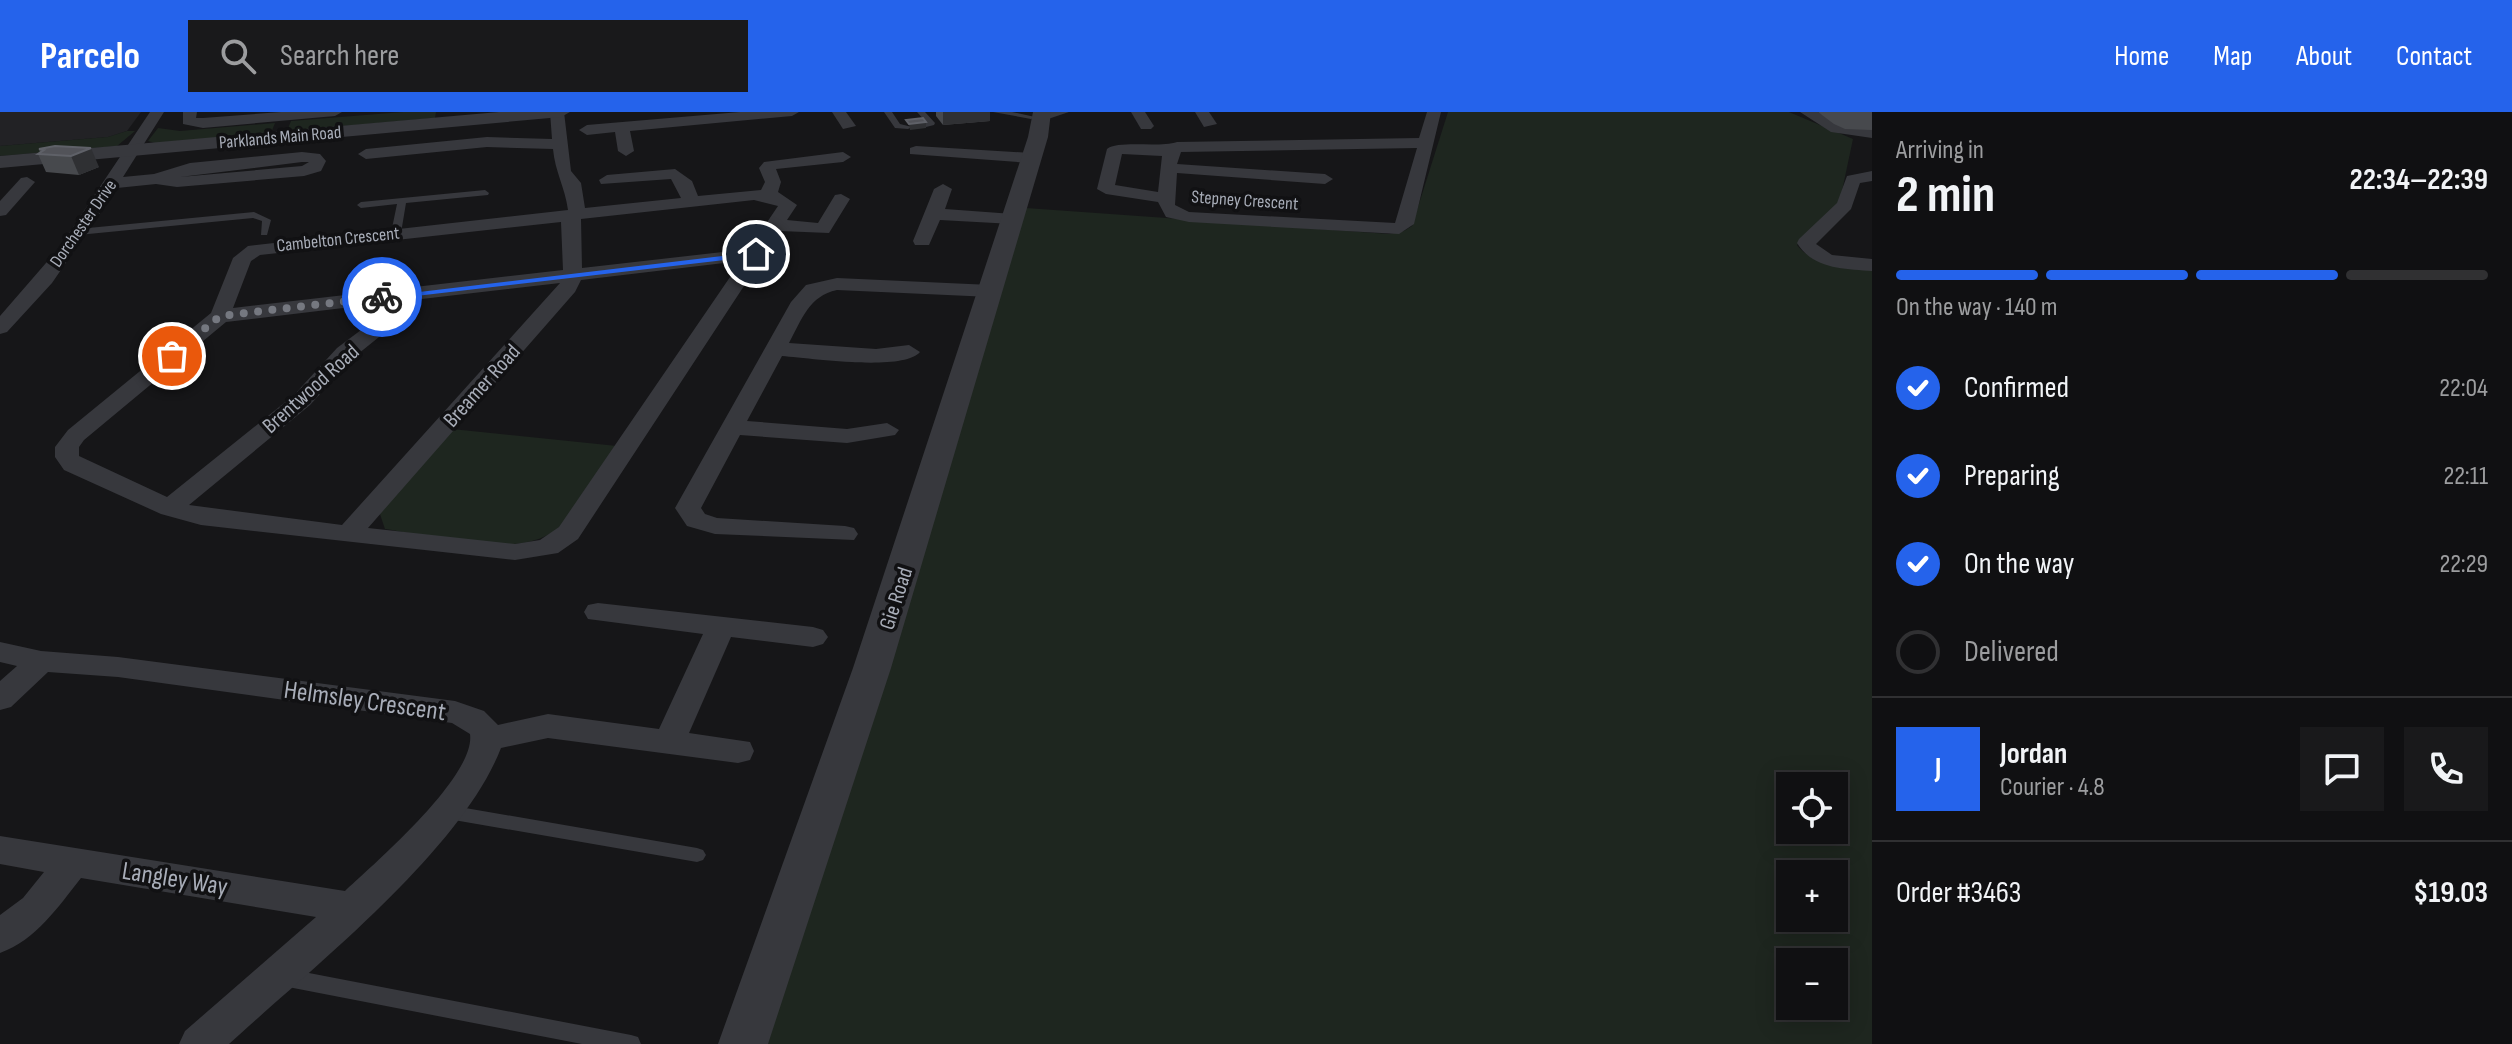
<!DOCTYPE html>
<html lang="en">
<head>
<meta charset="utf-8">
<style>
	:root { --surface:#101012; --page:#19191b; --text:#f1f3f6; --muted:#9c9d9f; --line:#303032; --accent:#2563eb }
	body { margin:0; font-family:"Sofia Sans Condensed",sans-serif; background:var(--page); color:var(--text); height:100vh; display:flex; flex-direction:column; font-size:30px; white-space:nowrap }
	* { box-sizing:border-box; margin:0 }
	p { font-size:26px; color:var(--muted) }
	.icon { flex:none; width:44px; height:44px; fill:none; stroke:currentColor; stroke-width:2; stroke-linecap:round; stroke-linejoin:round }
	.map { position:relative; flex:1; overflow:hidden }
	.details { display:flex; flex-direction:column; background:var(--surface); width:640px }
	.details>* { flex:none }
	.tools { position:absolute; left:1776px; top:660px; display:grid; gap:16px }
	.tools a { display:grid; place-items:center; width:72px; height:72px; border-radius:0px; background:var(--surface); box-shadow:0 4px 20px #0003,0 0 0 2px var(--line); font-size:40px }
	.pin { position:absolute; display:grid; place-items:center; width:68px; height:68px; color:#fff; margin:-34px; border:4px solid #fff; border-radius:50%; box-shadow:0 2px 8px #0007 }
	.courier { position:absolute; display:grid; place-items:center; width:80px; height:80px; margin:-40px; border:6px solid #2563eb; border-radius:50%; background:#fff; color:#222; box-shadow:0 2px 10px #0007 }
	.head em { font-style:normal; font-weight:700 }
	.head div { display:flex; flex-direction:column-reverse }
	.head { display:flex; align-items:center; justify-content:space-between; height:136px; padding:0 24px }
	h1 { font-size:52px; font-weight:700; line-height:60px }
	.bar { display:grid; grid-template-columns:repeat(4,1fr); gap:12px 8px; align-content:center; height:96px; padding:0 24px }
	.bar i { height:10px; border-radius:6px; background:var(--line) }
	.bar .on { background:var(--accent) }
	.bar p { grid-column:span 4 }
	.line { display:flex; align-items:center; gap:20px; padding:0 24px; border-top:2px solid var(--line) }
	.line div { flex:1 }
	.round { display:grid; place-items:center; flex:none; width:84px; height:84px; border-radius:0px; background:var(--page) }
	ol { padding:0 24px; list-style:none }
	li { display:flex; align-items:center; gap:24px; height:88px }
	li p { margin-inline-start:auto }
	li .icon { padding:8px; border-radius:50%; background:var(--accent); color:#fff; stroke-width:4 }
	li:last-child { color:var(--muted) }
	li i { width:44px; height:44px; border:4px solid var(--line); border-radius:50% }
	header { display:flex; align-items:center; gap:48px; box-sizing:border-box; height:112px; padding:0 40px; background:var(--accent); color:#fff }
	header strong { font-size:38px }
	nav { display:flex; gap:44px; margin-inline-start:auto; font-size:28px }
	.search { width:560px; height:72px; background:var(--page); display:flex; align-items:center; gap:20px; box-sizing:border-box; padding:0 28px; border-radius:0px; color:var(--muted); font-size:30px }
	main { display:flex; flex:1; min-height:0 }
	.map>svg:first-child { display:block }
	.built { fill:#222225 }
	.green { fill:#1e261f; fill-rule:evenodd }
	.lines { fill:none; stroke-linecap:round; stroke-linejoin:round }
	.service { fill:#37383d; fill-rule:evenodd }
	.minor { fill:#37383d; fill-rule:evenodd }
	.tertiary { fill:#37383d; fill-rule:evenodd }
	.wall { fill:#47494d }
	.shaded-wall { fill:#2f3033 }
	.building { fill:#525359; stroke:#5f6168; stroke-width:2 }
	.route { fill:#2563eb }
	.done { stroke:#757880; stroke-width:8; stroke-dasharray:0 14.4 }
	.labels { text-anchor:middle; stroke-width:7; stroke-linejoin:round; paint-order:stroke }
	.far-street-label { font-size:18px; fill:#a8adb8; stroke:#111113 }
	.street-label { font-size:22px; fill:#a8adb8; stroke:#111113 }
	.near-street-label { font-size:26px; fill:#a8adb8; stroke:#111113 }
</style>
</head>
<body>
<header>
<strong>Parcelo</strong>
<div class="search"><svg class="icon" aria-label="search" viewBox="0 0 24 24"><circle cx="10" cy="10" r="6"/><path d="M15 15l6 6"/></svg>Search here</div>
<nav><a>Home</a><a>Map</a><a>About</a><a>Contact</a></nav>
</header>
<main>
<div class="map">
<svg width="1872" height="932" viewBox="0 0 1872 932">
	<rect width="100%" height="100%" fill="#161618"/>
	<path class="built" d="M 0,0 L 141,0 L 127,19 L 108,25 L 0,34 Z"/>
	<g class="green">
		<path d="M 403,0 L 436,0 L 435,6 L 287,19 L 291,9 Z"/>
		<path d="M 1448,0 L 1789,0 L 1853,27 L 1839,93 L 1797,133 C 1812,154 1848,153 1872,156 L 1872,932 L 760,932 L 1026,96 L 1389,122 L 1404,119 L 1412,114 ZM 1790,674 L 1834,674 L 1834,718 L 1790,718 ZM 1790,762 L 1834,762 L 1834,806 L 1790,806 ZM 1790,850 L 1834,850 L 1834,894 L 1790,894 Z"/>
		<path d="M 275,11 L 271,21 L 155,31 L 148,29 L 158,16 L 180,19 Z"/>
		<path d="M 127,19 L 135,19 L 117,34 L 0,44 L 0,34 L 108,25 Z"/>
		<path d="M 452,317 L 617,334 C 600,359 585,390 564,411 C 525,452 435,424 385,417 L 379,399 Z"/>
	</g>
	<g class="lines">
		<g class="service">
			<path d="M 884,0 L 892,0 L 900,12 L 912,15 L 908,17 L 895,16 Z"/>
			<path d="M 917,0 L 925,0 L 935,11 L 934,13 L 922,16 L 922,12 L 926,10 Z"/>
			<path d="M 993,0 L 1012,0 L 1035,5 L 1031,7 Z"/>
			<path d="M 485,78 L 489,81 L 488,83 L 406,91 L 401,121 L 396,124 L 391,121 L 397,92 L 361,96 L 357,93 L 361,90 Z"/>
			<path d="M 254,100 L 271,108 L 267,123 L 261,123 L 262,109 L 253,106 L 78,123 L 73,120 L 78,117 Z"/>
			<path d="M 448,693 L 697,736 L 703,738 L 706,743 L 703,748 L 697,750 L 448,707 L 442,705 L 439,700 L 442,695 Z"/>
			<path d="M 283,856 L 631,923 L 638,925 L 641,932 L 582,932 L 283,874 L 276,871 L 273,865 L 276,859 Z"/>
		</g>
		<g class="minor">
			<path d="M 150,0 L 164,0 L 123,65 L 154,62 L 190,51 L 302,40 L 320,42 L 326,49 L 321,59 L 304,64 L 177,75 L 156,72 L 117,76 L 52,171 L 7,220 L 0,222 L 0,204 L 59,136 ZM 302,50 L 309,50 L 302,54 L 180,65 Z"/>
			<path d="M 183,0 L 197,0 L 196,6 L 203,6 L 281,0 L 342,0 L 335,4 L 203,16 L 183,12 Z"/>
			<path d="M 550,0 L 564,0 L 571,59 L 581,71 L 585,96 L 681,86 L 671,67 L 601,72 L 599,68 L 607,63 L 675,57 L 692,69 L 698,84 L 761,78 L 765,70 L 759,56 L 764,50 L 843,40 L 851,45 L 843,50 L 776,57 L 781,70 L 778,80 L 797,93 L 787,108 L 818,111 L 835,83 L 841,82 L 850,87 L 829,121 L 780,119 L 578,427 L 558,441 L 515,448 L 201,413 L 161,402 L 64,358 L 55,345 L 55,335 L 68,318 L 211,201 L 233,146 L 248,134 L 568,98 C 565,75 555,60 553,37 L 487,35 L 366,47 L 358,42 L 366,37 L 487,25 L 552,27 ZM 754,88 L 778,94 L 749,137 L 582,156 L 581,107 ZM 561,110 L 563,158 L 233,196 L 251,149 L 260,143 ZM 741,149 L 559,415 L 540,428 L 515,432 L 368,416 L 575,180 L 581,168 ZM 560,171 L 342,413 L 189,393 L 310,293 L 353,246 L 410,200 L 413,188 ZM 393,190 L 393,194 L 337,236 L 294,283 L 167,385 L 79,344 L 79,335 L 84,328 L 226,210 Z"/>
			<path d="M 740,0 L 799,0 L 792,4 L 630,19 L 634,39 L 626,44 L 618,39 L 615,20 L 587,23 L 579,18 L 587,13 Z"/>
			<path d="M 832,0 L 846,0 L 856,14 L 843,17 Z"/>
			<path d="M 1040,0 L 1069,0 L 1042,9 L 1034,4 Z"/>
			<path d="M 1131,0 L 1145,0 L 1154,14 L 1151,17 L 1141,17 Z"/>
			<path d="M 1195,0 L 1209,0 L 1217,12 L 1204,15 Z"/>
			<path d="M 1427,0 L 1441,0 L 1414,112 L 1399,122 L 1189,110 L 1166,105 L 1158,90 L 1106,82 L 1097,77 L 1107,37 C 1118,28 1159,36 1177,30 L 1419,26 ZM 1417,36 L 1395,111 L 1189,100 L 1175,93 L 1177,61 L 1325,72 L 1333,67 L 1325,62 L 1177,52 L 1181,40 ZM 1122,42 L 1162,44 L 1158,80 L 1115,73 Z"/>
			<path d="M 1800,0 L 1818,0 L 1840,13 L 1872,16 L 1872,26 L 1831,20 Z"/>
			<path d="M 916,34 L 1031,41 L 1039,46 L 1031,51 L 910,42 L 910,36 Z"/>
			<path d="M 1872,59 L 1872,69 L 1860,71 L 1851,97 L 1816,132 L 1832,143 L 1872,147 L 1872,159 C 1844,157 1813,157 1797,131 L 1799,127 L 1837,91 L 1847,64 Z"/>
			<path d="M 27,65 L 35,70 L 6,103 L 0,104 L 0,89 L 21,66 Z"/>
			<path d="M 943,72 L 952,77 L 945,97 L 1013,102 L 1022,107 L 1013,112 L 940,108 L 929,133 L 915,133 L 913,129 L 934,77 Z"/>
			<path d="M 837,166 L 991,173 L 1001,179 L 991,185 L 837,178 C 809,184 802,207 789,231 L 876,237 L 909,233 L 920,240 C 903,260 809,246 782,244 L 747,309 L 847,317 L 887,311 L 899,318 L 895,323 L 847,331 L 740,323 L 701,396 L 705,402 L 717,406 L 845,414 L 854,416 L 858,422 L 854,428 L 715,422 L 687,414 L 675,396 L 791,190 L 806,173 Z"/>
			<path d="M 598,491 L 813,515 L 823,518 L 828,525 L 823,532 L 813,535 L 731,525 L 689,621 L 750,630 L 754,639 L 750,648 L 738,651 L 548,626 L 501,636 C 461,739 312,856 229,932 L 179,932 L 185,919 L 316,805 L 81,766 C 58,795 36,828 0,841 L 0,803 L 23,786 L 44,760 L 0,752 L 0,724 L 345,779 C 375,751 476,664 470,622 L 452,611 L 118,565 L 48,560 L 11,595 L 0,598 L 0,569 L 17,554 L 0,550 L 0,530 L 41,539 L 118,545 L 455,589 L 484,599 L 498,613 L 548,602 L 659,617 L 703,522 L 588,507 L 584,500 L 588,493 Z"/>
		</g>
		<g class="tertiary">
			<path d="M 499,0 L 570,0 L 561,5 L 0,56 L 0,44 Z"/>
			<path d="M 1033,0 L 1051,0 L 1048,25 L 891,556 L 768,932 L 718,932 L 853,556 L 1028,25 Z"/>
		</g>
	</g>
	<g class="wall">
		<path d="M 936,0 L 990,0 L 990,9 L 943,13 L 936,4 Z"/>
		<path d="M 1818,0 L 1872,0 L 1872,18 L 1845,17 L 1834,12 Z"/>
		<path d="M 55,34 L 99,55 L 79,63 L 46,60 L 38,42 L 40,41 L 39,37 Z"/>
	</g>
	<g class="shaded-wall">
		<path d="M 943,0 L 990,0 L 990,9 L 943,13 Z"/>
		<path d="M 926,10 L 926,16 L 910,18 L 909,12 Z"/>
		<path d="M 91,36 L 99,55 L 79,63 L 71,44 Z"/>
	</g>
	<g class="building">
		<path d="M 923,6 L 926,10 L 909,12 L 906,8 Z"/>
		<path d="M 55,34 L 91,36 L 71,44 L 38,42 L 44,38 L 39,37 Z"/>
	</g>
	<path class="route" d="M 756,140 L 759,144 L 382,188 L 377,185 Z"/>
	<g class="lines">
		<path class="done" d="M 172,244 L 220,204 L 382,185"/>
	</g>
	<g class="labels">
		<g class="far-street-label">
			<text transform="translate(280 25) rotate(-5)" y="6">Parklands Main Road</text>
			<text transform="translate(1245 88) rotate(4)" y="6">Stepney Crescent</text>
			<text transform="translate(83 111) rotate(-55)" y="6">Dorchester Drive</text>
			<text transform="translate(338 127) rotate(-6)" y="6">Cambelton Crescent</text>
		</g>
		<g class="street-label">
			<text transform="translate(481 273) rotate(-48)" y="8">Breamer Road</text>
			<text transform="translate(310 276) rotate(-42)" y="8">Brentwood Road</text>
			<text transform="translate(895 486) rotate(-72)" y="8">Gie Road</text>
		</g>
		<g class="near-street-label">
			<text transform="translate(365 588) rotate(8)" y="9">Helmsley Crescent</text>
			<text transform="translate(175 766) rotate(9)" y="9">Langley Way</text>
		</g>
	</g>
</svg>
<div class="tools">
<a><svg class="icon" aria-label="locate" viewBox="0 0 24 24"><circle cx="12" cy="12" r="6"/><path d="M12 2v4M12 18v4M2 12h4M18 12h4"/></svg></a>
<a>+</a>
<a>−</a>
</div>
<div class="pin" style="left:172px;top:244px;background:#ea580c"><svg class="icon" aria-label="bag" viewBox="0 0 24 24"><path d="M5 8h14l-1 12H6zM9 8a3 3 0 0 1 6 0"/></svg></div>
<div class="pin" style="left:756px;top:142px;background:#1f2937"><svg class="icon" aria-label="home" viewBox="0 0 24 24"><path d="M3 11l9-7 9 7M6 9v11h12V9"/></svg></div>
<div class="courier" style="left:382px;top:185px"><svg class="icon" aria-label="bike" viewBox="0 0 24 24"><circle cx="6" cy="16" r="4"/><circle cx="18" cy="16" r="4"/><path d="M6 16l4-8h5l3 8M10 8l3 8H6M13 5h3"/></svg></div>
</div>
<section class="details">
<div class="head"><div><h1>2 min</h1><p>Arriving in</p></div><em>22:34–22:39</em></div>
<div class="bar"><i class="on"></i><i class="on"></i><i class="on"></i><i></i><p>On the way · 140 m</p></div>
<ol>
<li><svg class="icon" aria-label="check" viewBox="0 0 24 24"><path d="M5 12l5 5 9-10"/></svg>Confirmed<p>22:04</p></li>
<li><svg class="icon" aria-label="check" viewBox="0 0 24 24"><path d="M5 12l5 5 9-10"/></svg>Preparing<p>22:11</p></li>
<li><svg class="icon" aria-label="check" viewBox="0 0 24 24"><path d="M5 12l5 5 9-10"/></svg>On the way<p>22:29</p></li>
<li><i></i>Delivered</li>
</ol>
<div class="line" style="height:144px"><b class="round" style="background:var(--accent);color:#fff">J</b><div><b>Jordan</b><p>Courier · 4.8</p></div><a class="round"><svg class="icon" aria-label="chat" viewBox="0 0 24 24"><path d="M4 5h16v11H9l-5 4z"/></svg></a><a class="round"><svg class="icon" aria-label="phone" viewBox="0 0 24 24"><path d="M5 4h4l2 5-3 2q2 4 5 5l2-3 5 2v4C11 20 4 13 5 4z"/></svg></a></div>
<div class="line" style="height:104px"><div>Order #3463</div><b>$19.03</b></div>
</section>
</main>
</body>
</html>
